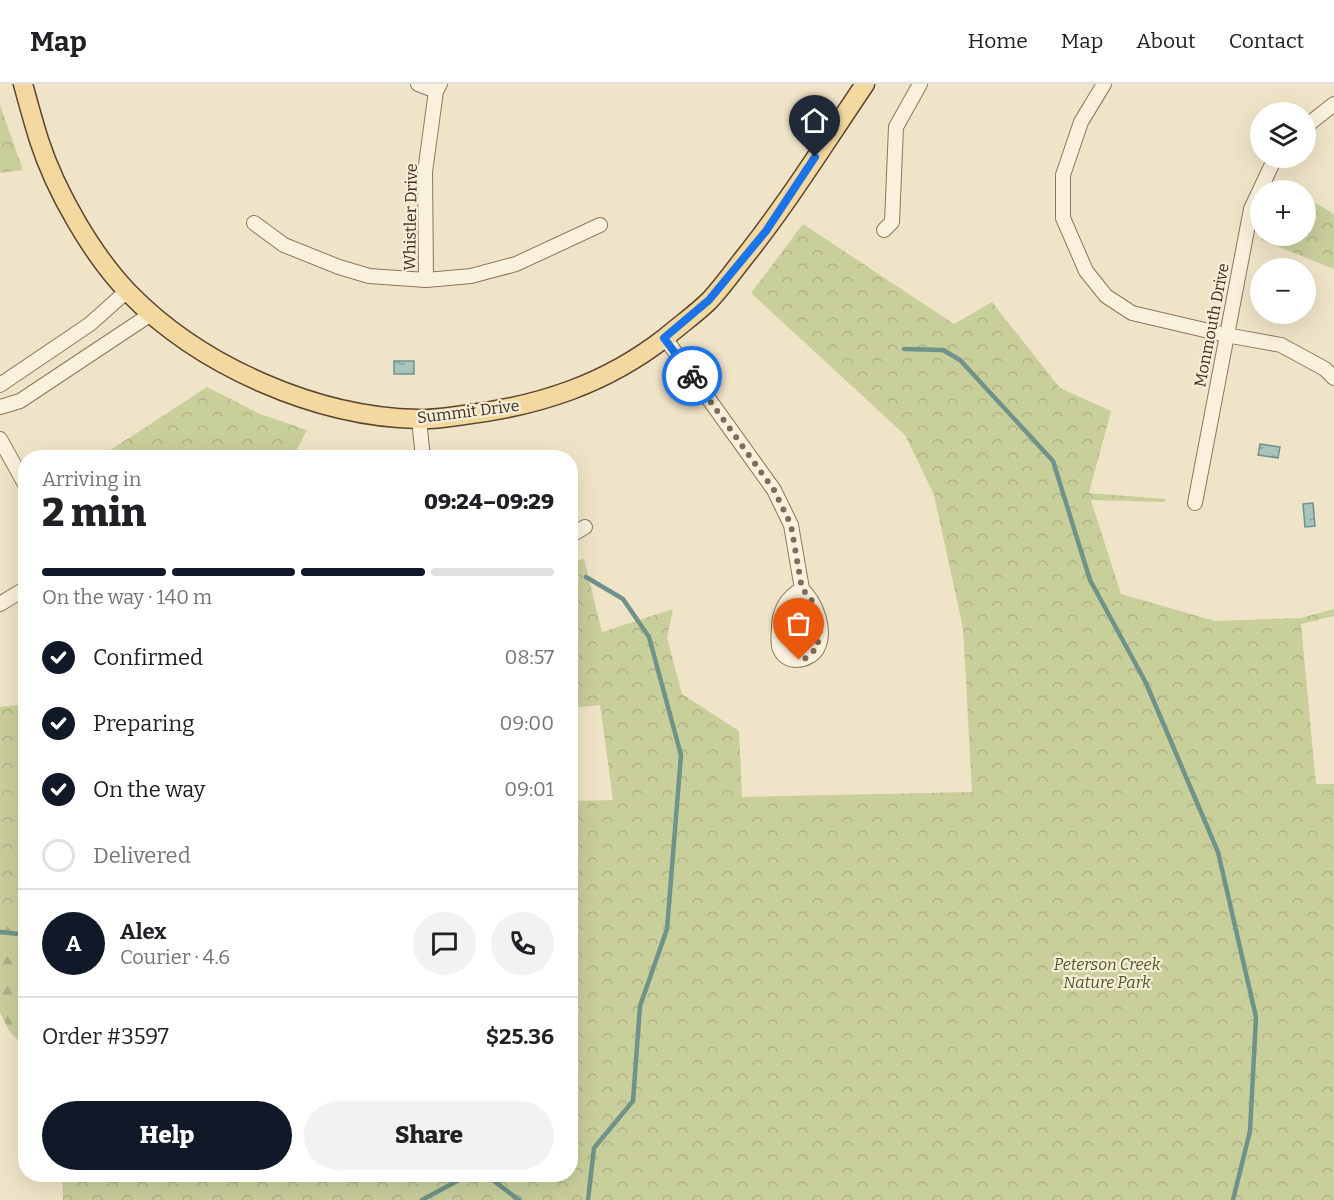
<!DOCTYPE html>
<html lang="en">
<head>
<meta charset="utf-8">
<style>
	:root { --surface:#fff; --page:#f2f2f2; --text:#202124; --muted:#757577; --line:#e0e0e0; --accent:#111827 }
	body { margin:0; font-family:Bitter,serif; background:var(--page); color:var(--text); height:100vh; display:flex; flex-direction:column; font-size:22px; white-space:nowrap }
	* { box-sizing:border-box; margin:0 }
	p { font-size:20px; color:var(--muted) }
	.icon { flex:none; width:33px; height:33px; fill:none; stroke:currentColor; stroke-width:2; stroke-linecap:round; stroke-linejoin:round }
	.map { position:relative; flex:1; overflow:hidden }
	.side { position:absolute; left:18px; top:366px; width:560px; height:732px; display:flex; flex-direction:column; background:var(--surface); border-radius:24px; box-shadow:0 6px 24px #0002 }
	.side>* { flex:none }
	.fabs { position:absolute; left:1250px; top:18px; display:grid; gap:12px }
	.fabs a { display:grid; place-items:center; width:66px; height:66px; border-radius:50%; background:var(--surface); box-shadow:0 6px 24px #0002; font-size:30px }
	.pin { position:absolute; display:grid; place-items:center; width:51px; height:51px; color:#fff; margin:-62px -26px; border-radius:50% 50% 50% 0; rotate:-45deg; box-shadow:0 0 6px #0007 }
	.pin .icon { rotate:45deg }
	.courier { position:absolute; display:grid; place-items:center; width:60px; height:60px; margin:-30px; border:4px solid #1a73e8; border-radius:50%; background:#fff; color:#222; box-shadow:0 2px 8px #0007 }
	.summary em { font-style:normal; font-weight:800 }
	.summary div { display:flex; flex-direction:column-reverse }
	.summary { display:flex; align-items:center; justify-content:space-between; height:102px; padding:0 24px }
	h1 { font-size:39px; font-weight:800; line-height:45px }
	.bar { display:grid; grid-template-columns:repeat(4,1fr); gap:9px 6px; align-content:center; height:72px; padding:0 24px }
	.bar i { height:8px; border-radius:4px; background:var(--line) }
	.bar .current { background:var(--accent) }
	.bar p { grid-column:span 4 }
	.line { display:flex; align-items:center; gap:15px; padding:0 24px; border-top:2px solid var(--line) }
	.line div { flex:1 }
	.round { display:grid; place-items:center; flex:none; width:63px; height:63px; border-radius:32px; background:var(--page) }
	ol { padding:0 24px; list-style:none }
	li { display:flex; align-items:center; gap:18px; height:66px }
	li p { margin-inline-start:auto }
	li .icon { padding:6px; border-radius:50%; background:var(--accent); color:#fff; stroke-width:4 }
	li:last-child { color:var(--muted) }
	li i { width:33px; height:33px; border:3px solid var(--line); border-radius:50% }
	.button { display:flex; gap:12px; margin-top:auto; padding:12px 24px }
	.button a { flex:1; height:69px; border-radius:36px; background:var(--accent); color:#fff; font-size:24px; font-weight:800; line-height:69px; text-align:center }
	.button a+a { background:var(--page); color:var(--text) }
	header { display:flex; align-items:center; gap:36px; box-sizing:border-box; height:84px; padding:0 30px; background:var(--surface); border-bottom:2px solid var(--line) }
	header strong { font-size:28px }
	nav { display:flex; gap:33px; margin-inline-start:auto; font-size:21px }
	.map>svg:first-child { display:block }
	.forest { fill:url(#forest-firs) }
	.park { fill:url(#park-crowns) }
	.water { fill:url(#water-ripples); stroke:#6f938a; stroke-width:1.5 }
	.lines { fill:none; stroke-linecap:round; stroke-linejoin:round }
	.stream { stroke:#6f938a; stroke-width:4.5 }
	.minor-casing { stroke:#8d765c; stroke-width:16 }
	.major-casing { stroke:#5b4430; stroke-width:21 }
	.minor { stroke:#faf1dc; stroke-width:14 }
	.major { stroke:#f3d9a0; stroke-width:18 }
	.done { stroke:#7c6e5b; stroke-width:6; stroke-dasharray:0 10.8 }
	.route { stroke:#1a73e8; stroke-width:8 }
	.labels { text-anchor:middle; stroke-width:4.5; stroke-linejoin:round; paint-order:stroke }
	.street-label { font-size:16px; fill:#3d2e20; stroke:#f7eed8 }
	.park-label { font-size:16px; font-style:italic; fill:#4d5a26; stroke:#f7eed8 }
</style>
</head>
<body>
<header>
<strong>Map</strong>
<nav><a>Home</a><a>Map</a><a>About</a><a>Contact</a></nav>
</header>
<div class="map">
<svg width="1334" height="1116" viewBox="0 0 1334 1116">
	<defs>
		<pattern id="forest-firs" width="22" height="20" patternUnits="userSpaceOnUse" patternTransform="scale(1.5)"><rect width="22" height="20" fill="#c9cf9b"/><path d="M5 1l3.5 6h-7zM16 11l3.5 6h-7z" fill="#aeb285"/></pattern>
		<pattern id="park-crowns" width="20" height="18" patternUnits="userSpaceOnUse" patternTransform="scale(1.5)"><rect width="20" height="18" fill="#c9cf9b"/><path d="M2 6a3 3 0 1 1 6 0M12 15a3 3 0 1 1 6 0" fill="none" stroke="#aeb285"/></pattern>
		<pattern id="water-ripples" width="26" height="14" patternUnits="userSpaceOnUse" patternTransform="scale(1.5)"><rect width="26" height="14" fill="#a9c4bc"/><path d="M2 4q2-2 4 0t4 0M15 11q2-2 4 0t4 0" fill="none" stroke="#8ba098"/></pattern>
	</defs>
	<rect width="100%" height="100%" fill="#f0e4c8"/>
	<path class="forest" d="M 0,726 L 25,784 L 25,963 L 10,948 L 0,929 Z"/>
	<g class="park">
		<path d="M 0,21 L 23,86 L 0,89 Z"/>
		<path d="M 1305,113 L 1334,130 L 1334,185 L 1261,156 L 1262,152 L 1305,152 Z"/>
		<path d="M 803,140 L 954,240 L 992,218 L 1060,304 L 1111,327 L 1089,409 L 1165,415 L 1165,418 L 1091,416 L 1121,510 L 1215,537 L 1301,534 L 1334,525 L 1334,532 L 1301,540 L 1316,700 L 1334,700 L 1334,1116 L 63,1116 L 62,1091 L 570,1090 L 570,717 L 613,716 L 600,621 L 570,624 L 570,490 L 573,477 L 584,475 L 602,548 L 673,525 L 667,554 L 682,610 L 739,647 L 742,713 L 972,708 L 963,544 L 934,411 L 905,351 L 751,209 Z"/>
		<path d="M 207,303 L 260,330 L 307,346 L 293,373 L 113,374 L 109,367 Z"/>
		<path d="M 25,620 L 25,838 L 0,839 L 0,623 Z"/>
	</g>
	<g class="water">
		<rect x="394" y="277" width="20" height="13"/>
		<path d="M 1260,360 L 1280,363 L 1278,374 L 1258,371 Z"/>
		<path d="M 1313,419 L 1315,442 L 1305,443 L 1303,420 Z"/>
	</g>
	<g class="lines">
		<g class="stream">
			<path d="M 904,265 L 943,266 L 960,276 L 1053,377 L 1090,496 L 1146,599 L 1218,768 L 1256,933 L 1250,1047 L 1233,1116"/>
			<path d="M 586,493 L 623,515 L 649,553 L 681,671 L 667,845 L 640,922 L 633,1017 L 594,1064 L 588,1116"/>
			<path d="M 0,848 L 19,850 L 26,854"/>
			<path d="M 478,1090 L 494,1097 L 519,1116"/>
			<path d="M 422,1116 L 470,1090"/>
		</g>
		<defs>
			<g id="minor">
				<path d="M 418,0 L 436,7"/>
				<path d="M 1104,0 L 1081,38 L 1063,91 L 1063,134 L 1086,187 L 1106,212 L 1132,229 L 1226,251 L 1281,261 L 1325,285 L 1334,294"/>
				<path d="M 1305,43 L 1334,20"/>
				<path d="M 254,139 L 284,161 L 339,183 L 369,192 L 426,196 L 471,192 L 516,180 L 600,141"/>
				<path d="M 884,146 L 892,138 L 896,43 L 920,0"/>
				<path d="M 426,196 L 425,88 L 436,7 L 440,0"/>
				<path d="M 665,254 L 774,406 L 791,441 L 802,505 C 816,519 827,546 817,565 C 809,578 786,581 780,565 C 777,559 779,549 779,542 C 780,525 787,513 802,505"/>
				<path d="M 0,301 L 90,240 L 127,207"/>
				<path d="M 0,323 L 20,317 L 151,230"/>
				<path d="M 419,335 L 423,374"/>
				<path d="M 0,355 L 26,402"/>
				<path d="M 1195,419 L 1251,125 L 1275,74"/>
				<path d="M 570,452 L 585,443"/>
				<path d="M 0,520 L 26,504"/>
			</g>
			<path id="major" d="M 23,0 C 28,18 33,37 39,56 C 55,106 92,171 129,209 C 200,282 316,333 418,335 C 434,336 449,333 464,331 C 539,322 606,300 666,253 C 680,241 697,229 710,216 C 722,203 732,189 743,175 C 787,120 825,59 865,0"/>
		</defs>
		<use href="#minor" class="minor-casing"/>
		<use href="#major" class="major-casing"/>
		<use href="#minor" class="minor"/>
		<use href="#major" class="major"/>
	</g>
	<g class="lines">
		<path class="done" d="M 692,292 L 774,406 L 791,441 L 802,505 L 810,513 L 815,523 L 820,546 L 817,564 L 806,574 L 799,576"/>
		<path class="route" d="M 692,292 L 664,254 L 709,216 L 766,147 L 815,73"/>
	</g>
	<g class="labels">
		<g class="street-label">
			<text transform="translate(410 133) rotate(-89)" y="6">Whistler Drive</text>
			<text transform="translate(1211 241) rotate(-79)" y="6">Monmouth Drive</text>
			<text transform="translate(468 327) rotate(-7)" y="6">Summit Drive</text>
		</g>
		<g class="park-label">
			<text x="1107" y="886">Peterson Creek<tspan x="1107" dy="18">Nature Park</tspan></text>
		</g>
	</g>
</svg>
<div class="fabs">
<a><svg class="icon" aria-label="layers" viewBox="0 0 24 24"><path d="M12 4l9 5-9 5-9-5zM3 14l9 5 9-5"/></svg></a>
<a>+</a>
<a>−</a>
</div>
<div class="pin" style="left:799px;top:576px;background:#ea580c"><svg class="icon" aria-label="bag" viewBox="0 0 24 24"><path d="M5 8h14l-1 12H6zM9 8a3 3 0 0 1 6 0"/></svg></div>
<div class="pin" style="left:815px;top:73px;background:#1f2937"><svg class="icon" aria-label="home" viewBox="0 0 24 24"><path d="M3 11l9-7 9 7M6 9v11h12V9"/></svg></div>
<div class="courier" style="left:692px;top:292px"><svg class="icon" aria-label="bike" viewBox="0 0 24 24"><circle cx="6" cy="16" r="4"/><circle cx="18" cy="16" r="4"/><path d="M6 16l4-8h5l3 8M10 8l3 8H6M13 5h3"/></svg></div>
<section class="side">
<div class="summary"><div><h1>2 min</h1><p>Arriving in</p></div><em>09:24–09:29</em></div>
<div class="bar"><i class="current"></i><i class="current"></i><i class="current"></i><i></i><p>On the way · 140 m</p></div>
<ol>
<li><svg class="icon" aria-label="check" viewBox="0 0 24 24"><path d="M5 12l5 5 9-10"/></svg>Confirmed<p>08:57</p></li>
<li><svg class="icon" aria-label="check" viewBox="0 0 24 24"><path d="M5 12l5 5 9-10"/></svg>Preparing<p>09:00</p></li>
<li><svg class="icon" aria-label="check" viewBox="0 0 24 24"><path d="M5 12l5 5 9-10"/></svg>On the way<p>09:01</p></li>
<li><i></i>Delivered</li>
</ol>
<div class="line" style="height:108px"><b class="round" style="background:var(--accent);color:#fff">A</b><div><b>Alex</b><p>Courier · 4.6</p></div><a class="round"><svg class="icon" aria-label="chat" viewBox="0 0 24 24"><path d="M4 5h16v11H9l-5 4z"/></svg></a><a class="round"><svg class="icon" aria-label="phone" viewBox="0 0 24 24"><path d="M5 4h4l2 5-3 2q2 4 5 5l2-3 5 2v4C11 20 4 13 5 4z"/></svg></a></div>
<div class="line" style="height:78px"><div>Order #3597</div><b>$25.36</b></div>
<div class="button"><a>Help</a><a>Share</a></div>
</section>
</div>
</body>
</html>
